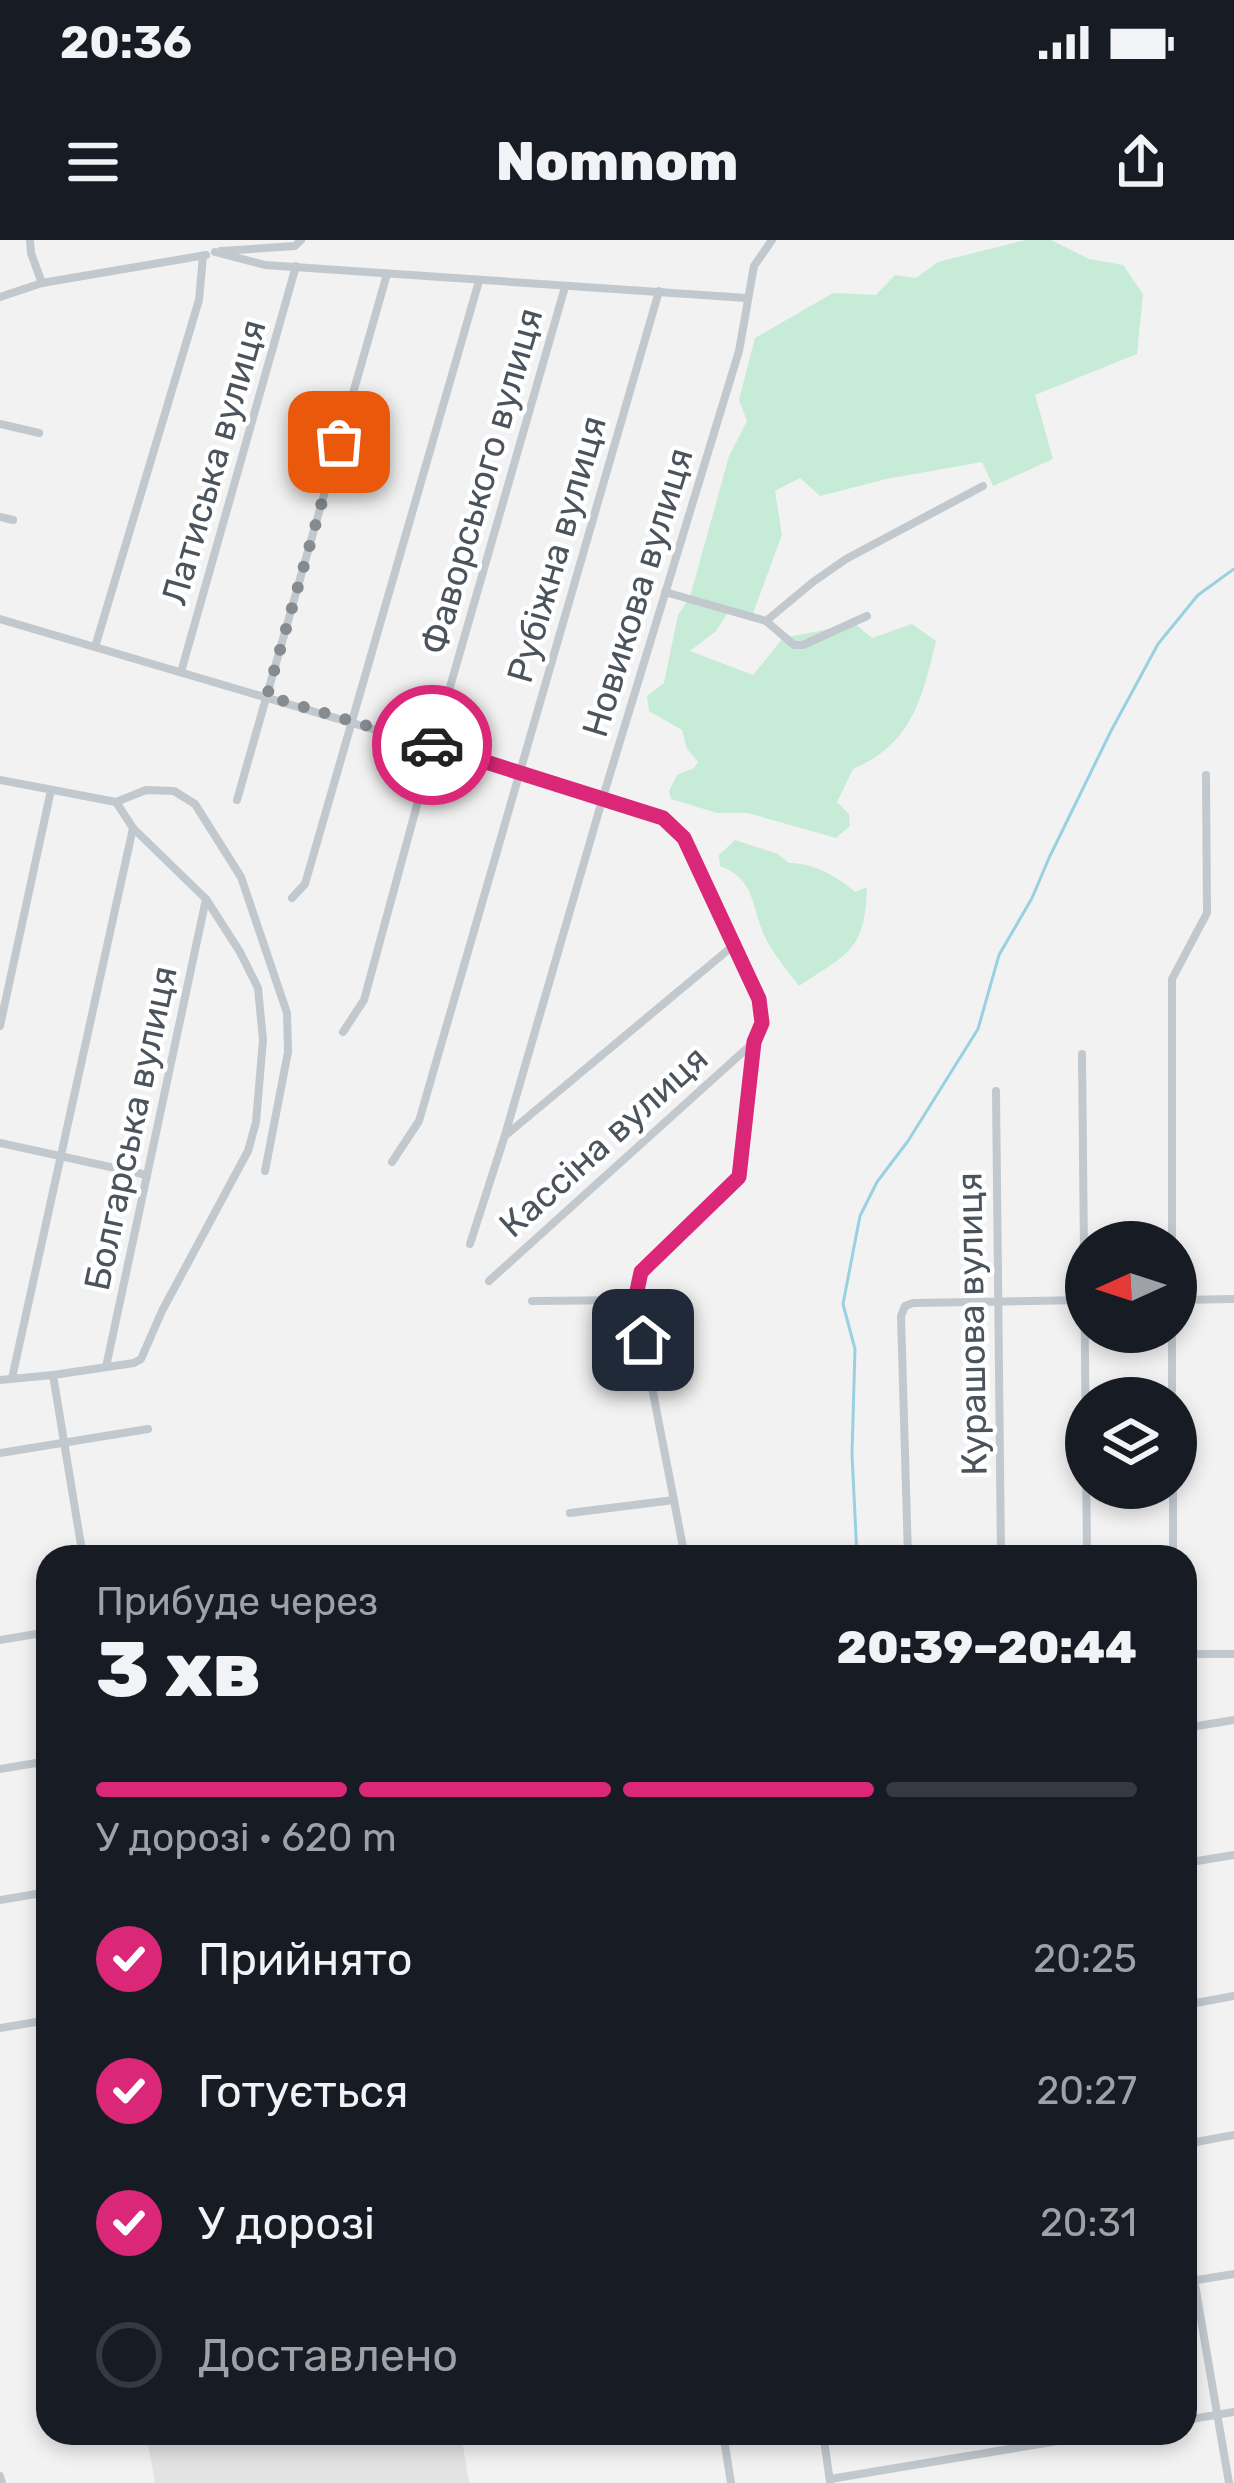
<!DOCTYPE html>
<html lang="uk">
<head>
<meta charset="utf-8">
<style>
	:root { --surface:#171b24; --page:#20242c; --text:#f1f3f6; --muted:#9ea1a6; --line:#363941; --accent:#db2777 }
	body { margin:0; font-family:Rubik,sans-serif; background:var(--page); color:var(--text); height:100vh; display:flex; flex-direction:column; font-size:45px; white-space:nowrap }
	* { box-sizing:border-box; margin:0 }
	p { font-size:39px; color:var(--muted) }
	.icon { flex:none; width:66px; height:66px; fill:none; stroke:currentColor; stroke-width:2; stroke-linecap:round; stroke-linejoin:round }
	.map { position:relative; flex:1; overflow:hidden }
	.side { position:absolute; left:36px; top:1305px; width:1161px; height:900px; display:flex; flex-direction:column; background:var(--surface); border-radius:36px; box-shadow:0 6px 18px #0003 }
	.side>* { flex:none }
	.needle { width:78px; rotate:267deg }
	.tools { position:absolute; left:1065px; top:981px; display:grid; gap:24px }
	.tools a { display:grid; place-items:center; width:132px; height:132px; border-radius:50%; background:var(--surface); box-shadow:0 6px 18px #0003; font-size:60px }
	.pin { position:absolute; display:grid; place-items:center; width:102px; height:102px; color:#fff; margin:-51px; border-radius:24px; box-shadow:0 6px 18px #0006 }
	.courier { position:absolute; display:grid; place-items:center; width:120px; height:120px; margin:-60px; border:9px solid #db2777; border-radius:50%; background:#fff; color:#222; box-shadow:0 3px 15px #0007 }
	.headline em { font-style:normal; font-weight:800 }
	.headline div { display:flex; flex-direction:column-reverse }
	.headline { display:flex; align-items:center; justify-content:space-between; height:204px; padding:0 60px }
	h1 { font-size:78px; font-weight:800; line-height:90px }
	.bar { display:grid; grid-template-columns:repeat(4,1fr); gap:18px 12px; align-content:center; height:144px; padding:0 60px }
	.bar i { height:15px; border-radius:9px; background:var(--line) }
	.bar .active { background:var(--accent) }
	.bar p { grid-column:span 4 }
	ol { padding:0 60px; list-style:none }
	li { display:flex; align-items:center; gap:36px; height:132px }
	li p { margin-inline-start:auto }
	li .icon { padding:12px; border-radius:50%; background:var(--accent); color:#fff; stroke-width:4 }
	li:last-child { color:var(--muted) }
	li i { width:66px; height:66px; border:6px solid var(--line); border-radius:50% }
	.status { display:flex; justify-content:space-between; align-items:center; height:84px; padding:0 60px; background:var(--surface); direction:ltr }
	.status svg { height:33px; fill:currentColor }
	header { display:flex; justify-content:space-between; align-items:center; height:156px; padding:0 60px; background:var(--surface); font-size:54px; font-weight:800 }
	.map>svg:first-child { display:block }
	.education { fill:#e4e3e3 }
	.green { fill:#c6ebd6 }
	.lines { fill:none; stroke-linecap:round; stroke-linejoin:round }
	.stream { stroke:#99d0e2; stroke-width:3 }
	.minor { stroke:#c1c8ce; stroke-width:8 }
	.done { stroke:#868b91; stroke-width:12; stroke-dasharray:0 21.6 }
	.route { stroke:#db2777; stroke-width:15 }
	.labels { text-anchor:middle; stroke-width:9; stroke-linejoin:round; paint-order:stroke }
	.street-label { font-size:36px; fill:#4b545d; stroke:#fff }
</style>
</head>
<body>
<div class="status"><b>20:36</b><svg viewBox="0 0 49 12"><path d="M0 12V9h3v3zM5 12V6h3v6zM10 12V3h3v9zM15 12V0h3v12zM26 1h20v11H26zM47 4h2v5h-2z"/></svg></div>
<header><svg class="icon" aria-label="menu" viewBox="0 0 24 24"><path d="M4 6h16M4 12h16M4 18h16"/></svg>Nomnom<svg class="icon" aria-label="share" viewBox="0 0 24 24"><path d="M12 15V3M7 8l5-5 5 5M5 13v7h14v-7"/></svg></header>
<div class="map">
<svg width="1234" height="2243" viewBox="0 0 1234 2243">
	<rect width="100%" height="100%" fill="#f3f2f2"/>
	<path class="education" d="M 146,2193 L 461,2193 L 469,2243 L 155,2243 Z"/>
	<g class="green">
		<path d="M 1026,0 L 1051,0 L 1089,19 L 1123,25 L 1143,54 L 1137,114 L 1035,155 L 1053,219 L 993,246 L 982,222 L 886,239 L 820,256 L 800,238 L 775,251 L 782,295 L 752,376 L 729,371 L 716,391 L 690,411 L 753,435 L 783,398 L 855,384 L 872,398 L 912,384 L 936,401 C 922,459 912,504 853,529 L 837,562 L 849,574 L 850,586 L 836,598 L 748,573 L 717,573 L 671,559 L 669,551 L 677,535 L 694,528 L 698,522 L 687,509 L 682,490 L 649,471 L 647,456 L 664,443 L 678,375 L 690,357 L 729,216 L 747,181 L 739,160 L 755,98 L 833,53 L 876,55 L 895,35 L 916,38 L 938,22 Z"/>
		<path d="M 735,600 L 778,614 L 789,623 C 811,622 839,637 855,652 L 867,647 C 865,712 848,713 799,746 C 788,731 773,714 765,697 C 751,667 756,639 720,626 L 719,615 Z"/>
	</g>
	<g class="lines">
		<path class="stream" d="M 857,1317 L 852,1214 L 855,1109 L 843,1064 L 860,976 L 877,942 L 908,901 L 978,789 L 999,715 L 1032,658 L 1049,618 L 1111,491 L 1158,404 L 1198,355 L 1234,329"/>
		<g class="minor">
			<path d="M 30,0 L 31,13 L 42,43"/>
			<path d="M 221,11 L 295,6 L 301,0"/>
			<path d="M 215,12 L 265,25 L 746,58"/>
			<path d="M 0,57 L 42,43 L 206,15"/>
			<path d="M 0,184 L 39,193"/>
			<path d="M 0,277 L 13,280"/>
			<path d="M 665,352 L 766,381 L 794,405 L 803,405 L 867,376"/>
			<path d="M 0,379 L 603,557 L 663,578 L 684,599 L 759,759 L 762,783 L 754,802 L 739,937 L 641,1032 L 635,1060 L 683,1307 L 682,1317"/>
			<path d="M 766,381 L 813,342 L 846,319 L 983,246"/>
			<path d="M 95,407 L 199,60 L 203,16"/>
			<path d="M 181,432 L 296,26"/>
			<path d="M 0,540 L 116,562 L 133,588 L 206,659 L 240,712 L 258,748 L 263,800 L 256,882 L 248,911 L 162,1071 L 141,1119 L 134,1123 L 53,1135 L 0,1140"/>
			<path d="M 237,560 L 387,34"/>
			<path d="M 116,562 L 146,550 L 174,551 L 195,564 L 241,637 L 287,773 L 288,812 L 265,931"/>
			<path d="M 292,658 L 305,644 L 479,41"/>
			<path d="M 0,786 L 51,550"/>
			<path d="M 343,792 L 364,760 L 433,506 L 565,47"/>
			<path d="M 1082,814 L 1087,1317"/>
			<path d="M 996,851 L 1001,1317"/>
			<path d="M 506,895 L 734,705"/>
			<path d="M 0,903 L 147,935"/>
			<path d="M 392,922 L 419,881 L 659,51"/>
			<path d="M 1172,1002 L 1172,739 L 1207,673 L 1206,535"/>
			<path d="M 470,1004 L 505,895 L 603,557 L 739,111 L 754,26 L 772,0"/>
			<path d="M 489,1041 L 754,802"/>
			<path d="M 1176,1060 L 1234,1059"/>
			<path d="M 532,1061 L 635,1060"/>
			<path d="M 1172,1092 L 1172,1158"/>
			<path d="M 106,1127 L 206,659"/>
			<path d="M 53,1135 L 83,1317"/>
			<path d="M 12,1138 L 133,588"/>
			<path d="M 0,1213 L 148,1189"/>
			<path d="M 1173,1248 L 1173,1317"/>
			<path d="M 570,1273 L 674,1260"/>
			<path d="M 908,1317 L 901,1076 L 905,1066 L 913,1063 L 1083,1060"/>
			<path d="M 0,1400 L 48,1392"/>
			<path d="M 1185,1414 L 1234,1414"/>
			<path d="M 1185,1488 L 1234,1480"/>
			<path d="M 0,1529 L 48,1521"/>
			<path d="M 1185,1623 L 1234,1615"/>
			<path d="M 0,1660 L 48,1652"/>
			<path d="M 1185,1765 L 1234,1756"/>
			<path d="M 0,1788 L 48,1780"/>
			<path d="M 1185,1904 L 1234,1895"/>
			<path d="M 1185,1986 L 1229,2243"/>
			<path d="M 1185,2042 L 1234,2034"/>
			<path d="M 1185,2180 L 1234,2172"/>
			<path d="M 723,2193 L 731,2243"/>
			<path d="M 823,2193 L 830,2242"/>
			<path d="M 0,2236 L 2,2243"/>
			<path d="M 830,2239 L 1106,2193"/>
		</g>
	</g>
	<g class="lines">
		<path class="done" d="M 339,202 L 267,456 L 432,505"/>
		<path class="route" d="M 432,505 L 663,578 L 684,598 L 759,759 L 762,783 L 754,802 L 739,937 L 641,1032 L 635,1060 L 643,1100"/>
	</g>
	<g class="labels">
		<g class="street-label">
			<text transform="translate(213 222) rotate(-74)" y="13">Латиська вулиця</text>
			<text transform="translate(481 241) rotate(-74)" y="13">Фаворського вулиця</text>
			<text transform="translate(556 309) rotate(-74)" y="13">Рубіжна вулиця</text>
			<text transform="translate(637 352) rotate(-73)" y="13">Новикова вулиця</text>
			<text transform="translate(130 888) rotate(-78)" y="13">Болгарська вулиця</text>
			<text transform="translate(603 901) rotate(-42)" y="13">Кассіна вулиця</text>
			<text transform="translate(971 1084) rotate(-91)" y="13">Курашова вулиця</text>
		</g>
	</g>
</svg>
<div class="tools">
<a><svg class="needle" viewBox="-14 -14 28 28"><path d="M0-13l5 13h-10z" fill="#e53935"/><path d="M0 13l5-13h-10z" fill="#9ea1a6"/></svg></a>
<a><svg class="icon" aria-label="layers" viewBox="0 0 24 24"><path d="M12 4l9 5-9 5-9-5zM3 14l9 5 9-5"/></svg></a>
</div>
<div class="pin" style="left:339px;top:202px;background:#ea580c"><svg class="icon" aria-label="bag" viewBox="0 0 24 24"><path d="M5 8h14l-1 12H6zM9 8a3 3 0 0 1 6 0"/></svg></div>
<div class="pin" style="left:643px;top:1100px;background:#1f2937"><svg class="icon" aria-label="home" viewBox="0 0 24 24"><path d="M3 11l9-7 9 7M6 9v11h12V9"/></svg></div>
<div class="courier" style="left:432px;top:505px"><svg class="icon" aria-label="car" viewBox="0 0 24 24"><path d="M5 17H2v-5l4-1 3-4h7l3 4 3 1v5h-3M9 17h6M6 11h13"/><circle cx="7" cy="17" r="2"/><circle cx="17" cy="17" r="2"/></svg></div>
<section class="side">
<div class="headline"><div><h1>3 хв</h1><p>Прибуде через</p></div><em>20:39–20:44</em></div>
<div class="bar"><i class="active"></i><i class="active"></i><i class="active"></i><i></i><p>У дорозі · 620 m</p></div>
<ol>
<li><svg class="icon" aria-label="check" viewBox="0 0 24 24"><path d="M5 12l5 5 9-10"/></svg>Прийнято<p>20:25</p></li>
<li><svg class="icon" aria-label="check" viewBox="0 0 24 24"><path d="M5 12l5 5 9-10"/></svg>Готується<p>20:27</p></li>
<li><svg class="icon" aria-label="check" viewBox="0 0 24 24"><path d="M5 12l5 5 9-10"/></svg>У дорозі<p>20:31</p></li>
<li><i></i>Доставлено</li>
</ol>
</section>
</div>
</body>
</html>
